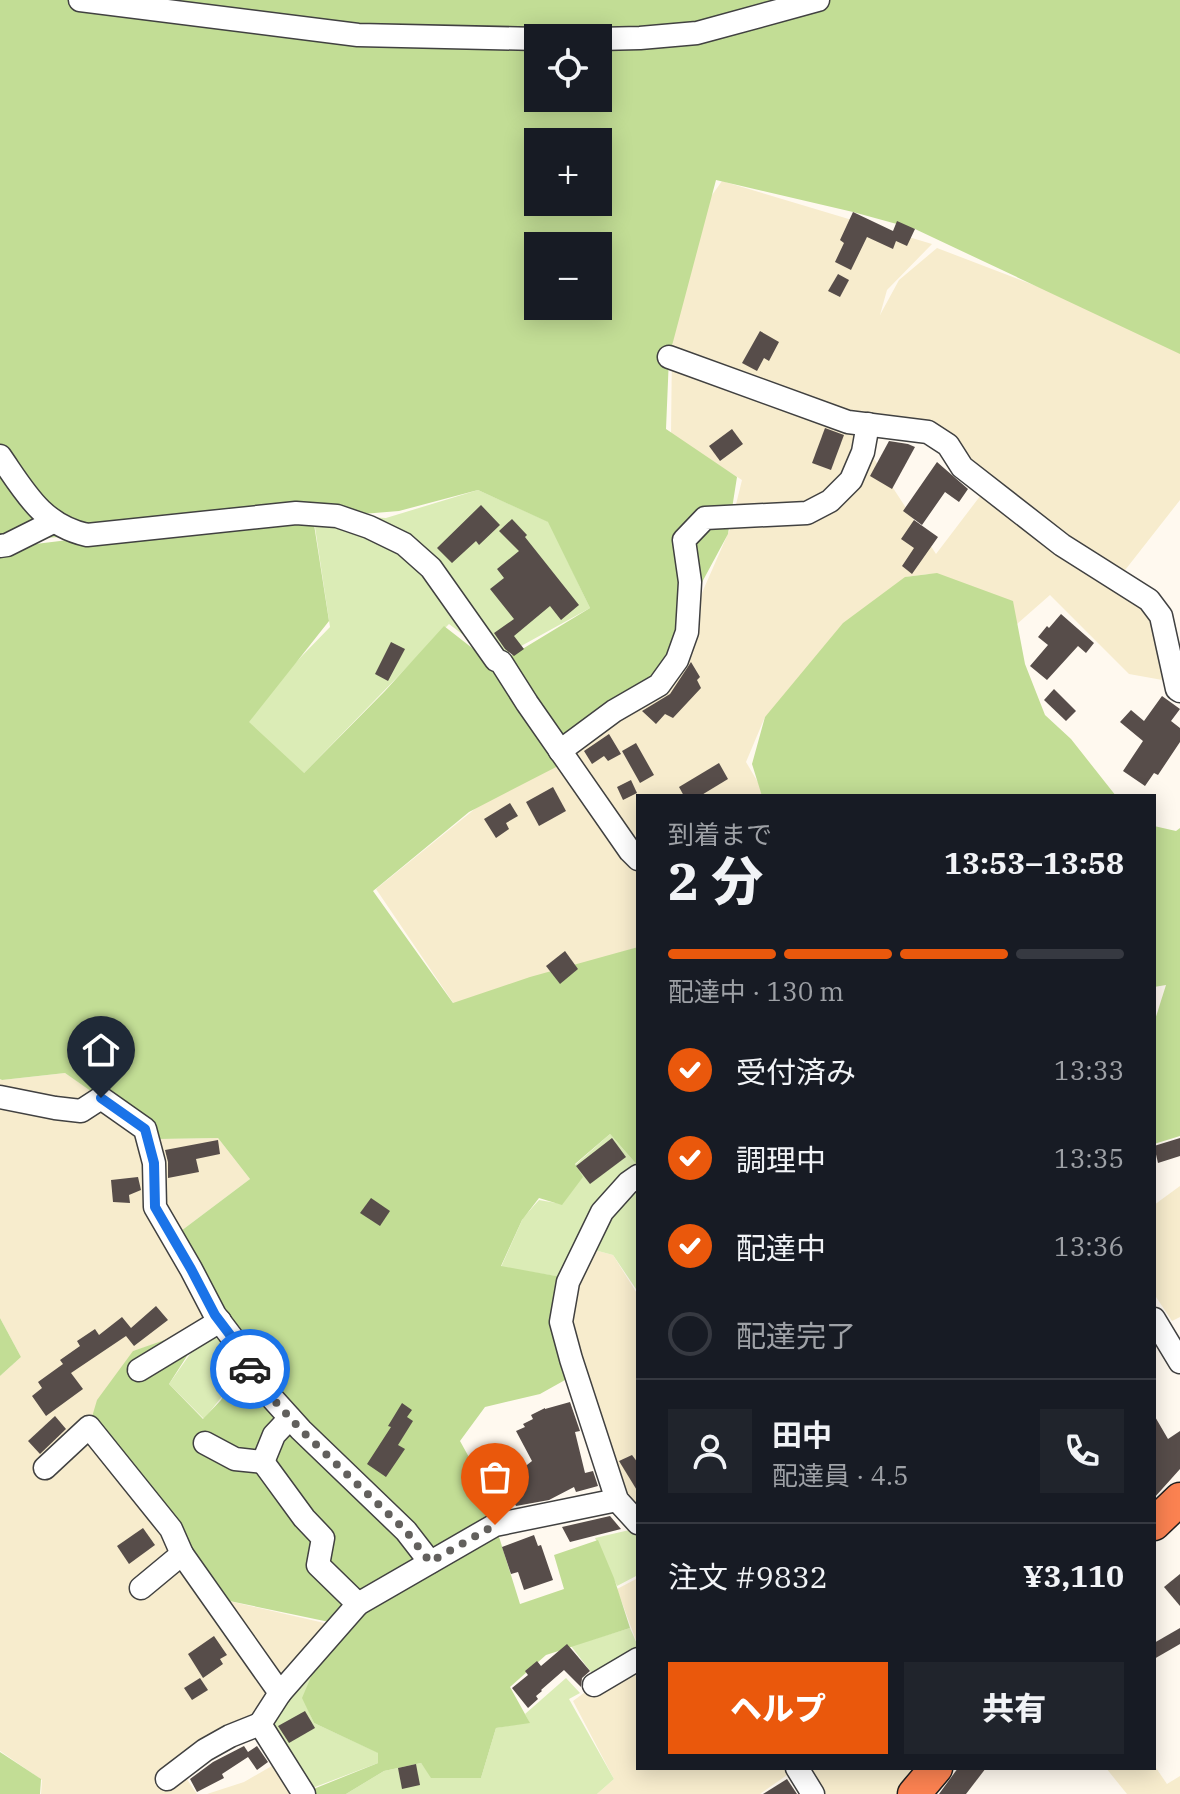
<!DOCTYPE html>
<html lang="ja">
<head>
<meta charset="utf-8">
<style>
	:root { --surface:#171b24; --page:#20242c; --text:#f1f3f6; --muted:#9ea1a6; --line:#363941; --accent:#ea580c }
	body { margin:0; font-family:"IBM Plex Serif","Noto Sans JP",serif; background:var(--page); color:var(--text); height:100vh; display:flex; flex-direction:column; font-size:30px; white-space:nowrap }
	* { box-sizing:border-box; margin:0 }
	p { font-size:26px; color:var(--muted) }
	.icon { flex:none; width:44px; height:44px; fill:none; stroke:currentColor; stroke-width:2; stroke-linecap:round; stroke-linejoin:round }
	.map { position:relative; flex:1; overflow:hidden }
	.panel { position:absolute; left:636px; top:794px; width:520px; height:976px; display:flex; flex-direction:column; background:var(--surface); border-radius:0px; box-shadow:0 4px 20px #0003 }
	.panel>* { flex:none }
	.buttons { position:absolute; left:524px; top:24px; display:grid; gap:16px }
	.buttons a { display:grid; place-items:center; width:88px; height:88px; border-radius:0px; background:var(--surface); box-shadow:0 4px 20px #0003; font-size:40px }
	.pin { position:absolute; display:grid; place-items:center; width:68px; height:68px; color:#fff; margin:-82px -34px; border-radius:50% 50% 50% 0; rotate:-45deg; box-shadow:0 0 8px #0007 }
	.pin .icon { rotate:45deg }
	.courier { position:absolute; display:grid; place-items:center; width:80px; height:80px; margin:-40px; border:6px solid #1a73e8; border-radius:50%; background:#fff; color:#222; box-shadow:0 2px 10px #0007 }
	.overview em { font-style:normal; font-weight:800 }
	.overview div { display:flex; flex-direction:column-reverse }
	.overview { display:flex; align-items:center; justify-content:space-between; height:136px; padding:0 32px }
	h1 { font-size:52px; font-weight:800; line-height:60px }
	.bar { display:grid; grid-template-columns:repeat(4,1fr); gap:12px 8px; align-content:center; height:96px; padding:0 32px }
	.bar i { height:10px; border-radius:6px; background:var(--line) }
	.bar .on { background:var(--accent) }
	.bar p { grid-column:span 4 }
	.line { display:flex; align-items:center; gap:20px; padding:0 32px; border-top:2px solid var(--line) }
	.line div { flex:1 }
	.round { display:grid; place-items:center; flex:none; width:84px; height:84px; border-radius:0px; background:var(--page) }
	ol { padding:0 32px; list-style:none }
	li { display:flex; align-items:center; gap:24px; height:88px }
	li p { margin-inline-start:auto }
	li .icon { padding:8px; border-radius:50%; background:var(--accent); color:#fff; stroke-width:4 }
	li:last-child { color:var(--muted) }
	li i { width:44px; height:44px; border:4px solid var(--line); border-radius:50% }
	.button { display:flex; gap:16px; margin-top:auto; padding:16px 32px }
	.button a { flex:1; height:92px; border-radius:0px; background:var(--accent); color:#fff; font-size:32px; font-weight:800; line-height:92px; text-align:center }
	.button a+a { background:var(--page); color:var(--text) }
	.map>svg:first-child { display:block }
	.farmland { fill:#f7eccd; fill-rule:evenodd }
	.green { fill:#dbecb6 }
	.forest { fill:#c2dd95; fill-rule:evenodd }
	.building { fill:#574d4a }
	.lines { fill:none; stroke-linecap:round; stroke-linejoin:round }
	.minor-casing { stroke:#414141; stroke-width:25 }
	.highway-casing { stroke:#1f1f1f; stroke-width:35 }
	.minor { stroke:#fff; stroke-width:22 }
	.highway { stroke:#fb8251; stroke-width:32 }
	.done { stroke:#62605d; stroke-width:8; stroke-dasharray:0 14.4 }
	.route { stroke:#1a73e8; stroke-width:10 }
</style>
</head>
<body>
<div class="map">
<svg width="1180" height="1794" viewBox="0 0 1180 1794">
	<rect width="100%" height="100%" fill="#fff9ef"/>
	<g class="farmland">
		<path d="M 722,181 L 932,244 L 887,290 L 880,315 L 899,280 L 937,248 L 1107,313 L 1180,347 L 1180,500 L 1122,574 L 1167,641 L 1168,681 L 1129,674 L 1050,595 L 1017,624 L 1003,598 L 928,574 L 906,577 L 765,717 L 746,762 L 766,796 L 638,796 L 638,947 L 454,1004 L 376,889 L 476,808 L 576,739 L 687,627 L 730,529 L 742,480 L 671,435 L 672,347 L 686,232 ZM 854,428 L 931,430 L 987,487 L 936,554 Z"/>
		<path d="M 65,1073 L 159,1139 L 218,1138 L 250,1179 L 169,1240 L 221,1323 L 133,1351 L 220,1599 L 333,1625 L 270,1703 L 180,1769 L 197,1794 L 41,1794 L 42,1780 L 0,1751 L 0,1376 L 21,1357 L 0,1318 L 0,1079 L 2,1080 Z"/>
		<path d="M 1180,1186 L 1180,1317 L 1172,1321 L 1154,1294 L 1154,1205 Z"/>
		<path d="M 587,1248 L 613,1255 L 638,1295 L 638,1517 L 620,1498 L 562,1319 Z"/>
		<path d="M 638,1578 L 638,1646 L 617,1589 Z"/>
		<path d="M 638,1653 L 638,1768 L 787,1768 L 790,1773 L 760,1794 L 597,1794 L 614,1779 L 573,1701 Z"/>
		<path d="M 284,1759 L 295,1794 L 207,1794 L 244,1782 Z"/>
		<path d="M 1154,1765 L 1167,1784 L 1180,1776 L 1180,1794 L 1127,1794 L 1106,1768 L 1154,1768 Z"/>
		<path d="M 800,1768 L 922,1768 L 898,1794 L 814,1794 Z"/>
	</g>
	<g class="green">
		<path d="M 478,490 L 549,522 L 590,608 L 496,660 L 449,624 L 303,774 L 240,720 L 330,627 L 313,514 L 386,518 Z"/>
		<path d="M 610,1134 L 638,1166 L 638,1292 L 613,1255 L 587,1248 L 567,1278 L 501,1267 L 523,1218 L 539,1200 L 562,1204 L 575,1165 Z"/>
		<path d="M 216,1317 L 245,1360 L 224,1394 L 204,1419 L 169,1384 Z"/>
		<path d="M 638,1528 L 638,1575 L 617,1586 L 595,1538 Z"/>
		<path d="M 630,1628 L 638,1646 L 638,1653 L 597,1680 L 571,1646 Z"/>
		<path d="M 307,1662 L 314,1672 L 303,1698 L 314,1723 L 379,1753 L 378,1763 L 302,1792 L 260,1724 Z"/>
		<path d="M 566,1678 L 580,1693 L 569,1699 L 614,1779 L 597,1794 L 346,1794 L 384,1771 L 421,1763 L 432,1778 L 481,1778 L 496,1728 L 529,1722 L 525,1714 Z"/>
	</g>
	<g class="forest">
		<path d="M 0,0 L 1180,0 L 1180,354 L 915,229 L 853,212 L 716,180 L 669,357 L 666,429 L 737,477 L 728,534 L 686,612 L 667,668 L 554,742 L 501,662 L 590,608 L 548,522 L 478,490 L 399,511 L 313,518 L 329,621 L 249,722 L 304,773 L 385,691 L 444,626 L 499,669 L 562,764 L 469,812 L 373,891 L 453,1003 L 530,977 L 638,947 L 638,1166 L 610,1134 L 575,1164 L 583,1177 L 562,1205 L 539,1198 L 522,1220 L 501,1266 L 567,1278 L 574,1375 L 540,1394 L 485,1407 L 460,1441 L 481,1479 L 520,1604 L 564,1589 L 554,1555 L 598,1540 L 614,1578 L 630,1628 L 546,1655 L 510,1687 L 530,1723 L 496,1728 L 481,1778 L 431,1778 L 421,1763 L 384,1771 L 346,1794 L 301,1794 L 378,1763 L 378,1753 L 314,1723 L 302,1698 L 334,1623 L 220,1599 L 89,1427 L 97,1400 L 133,1351 L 182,1334 L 203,1331 L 169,1384 L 203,1419 L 221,1400 L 244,1357 L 169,1240 L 250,1179 L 218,1138 L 159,1139 L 65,1073 L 2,1080 L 0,1079 L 0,544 L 19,546 L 134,532 L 0,541 ZM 538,38 L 598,38 L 598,98 L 538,98 ZM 538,142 L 598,142 L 598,202 L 538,202 ZM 538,246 L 598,246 L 598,306 L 538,306 Z"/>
		<path d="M 937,573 L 1013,601 L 1025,664 L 1045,715 L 1071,739 L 1116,796 L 762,796 L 752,764 L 765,717 L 843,623 L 905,577 Z"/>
		<path d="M 1154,826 L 1176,831 L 1180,828 L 1180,1136 L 1154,1144 L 1154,1023 L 1166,985 L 1154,987 Z"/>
		<path d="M 0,1318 L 21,1357 L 0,1376 Z"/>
		<path d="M 0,1752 L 41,1779 L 40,1794 L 0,1794 Z"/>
	</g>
	<g class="building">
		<path d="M 853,212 L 893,231 L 897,221 L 915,229 L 907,246 L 896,241 L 893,249 L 867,237 L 851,270 L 835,262 L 844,243 L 840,240 Z"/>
		<path d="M 838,274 L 849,280 L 840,297 L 828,291 Z"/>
		<path d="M 760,331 L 779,342 L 769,361 L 764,358 L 757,371 L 742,363 Z"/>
		<path d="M 825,428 L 844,435 L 831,470 L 812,463 Z"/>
		<path d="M 732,429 L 743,444 L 720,461 L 709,446 Z"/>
		<path d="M 889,441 L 908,444 L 915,447 L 892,489 L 870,476 Z"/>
		<path d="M 937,462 L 968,489 L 959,502 L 945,492 L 922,525 L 903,511 Z"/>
		<path d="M 481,505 L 500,525 L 479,545 L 476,541 L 452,563 L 437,548 Z"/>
		<path d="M 512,519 L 527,535 L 525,537 L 579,605 L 561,620 L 550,606 L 514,636 L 524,649 L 514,656 L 505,649 L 494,633 L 514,619 L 490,589 L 504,578 L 497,569 L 519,551 L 499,531 Z"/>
		<path d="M 914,520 L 938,537 L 912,574 L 902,566 L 914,548 L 901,539 Z"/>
		<path d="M 1061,614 L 1094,643 L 1086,653 L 1078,646 L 1047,680 L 1030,666 L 1048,645 L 1038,637 L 1047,626 L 1049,628 Z"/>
		<path d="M 391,642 L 405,649 L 388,681 L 375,674 Z"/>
		<path d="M 691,662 L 700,677 L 697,680 L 701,688 L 673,718 L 665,714 L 656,724 L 642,711 L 670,694 Z"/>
		<path d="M 1054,689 L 1076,711 L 1066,721 L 1044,700 Z"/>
		<path d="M 1162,696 L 1180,709 L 1171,721 L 1180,728 L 1180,742 L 1158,775 L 1154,773 L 1145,786 L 1123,771 L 1143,741 L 1120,722 L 1131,710 L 1144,721 Z"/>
		<path d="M 609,734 L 621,754 L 608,761 L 604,756 L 592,764 L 584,751 Z"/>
		<path d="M 636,743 L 654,775 L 640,783 L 622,751 Z"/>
		<path d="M 719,763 L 728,779 L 700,796 L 684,796 L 679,787 Z"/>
		<path d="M 631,780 L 637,793 L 623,800 L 617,787 Z"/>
		<path d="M 553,787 L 566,811 L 539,826 L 526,802 Z"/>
		<path d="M 510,803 L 518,816 L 506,823 L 509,829 L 496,838 L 484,819 Z"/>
		<path d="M 565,951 L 578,969 L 560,984 L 546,966 Z"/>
		<path d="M 612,1138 L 626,1157 L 590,1184 L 576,1166 Z"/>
		<path d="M 1180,1138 L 1180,1156 L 1158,1163 L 1154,1146 Z"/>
		<path d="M 218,1140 L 220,1154 L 196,1159 L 199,1172 L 168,1178 L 168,1162 L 165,1150 Z"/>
		<path d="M 138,1177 L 141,1190 L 129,1195 L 130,1203 L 113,1202 L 111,1180 Z"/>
		<path d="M 371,1198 L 390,1211 L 380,1226 L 360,1213 Z"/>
		<path d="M 156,1306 L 168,1320 L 134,1346 L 126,1336 L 71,1373 L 83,1389 L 46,1416 L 32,1396 L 42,1388 L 38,1382 L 63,1364 L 60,1360 L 80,1346 L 77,1341 L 95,1329 L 99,1335 L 122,1317 L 131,1328 Z"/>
		<path d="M 570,1402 L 580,1431 L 575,1432 L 585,1473 L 593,1471 L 598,1486 L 576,1492 L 574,1487 L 549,1500 L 516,1506 L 503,1484 L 532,1461 L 516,1431 L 525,1427 L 523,1424 L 533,1419 L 531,1415 L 545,1408 L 545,1409 Z"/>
		<path d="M 402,1403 L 412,1410 L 407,1417 L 413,1421 L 398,1445 L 405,1449 L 386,1477 L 367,1464 L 391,1427 L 388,1426 Z"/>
		<path d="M 1154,1415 L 1168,1439 L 1180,1431 L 1180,1469 L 1154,1498 Z"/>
		<path d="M 55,1416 L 66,1429 L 40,1454 L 28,1441 Z"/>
		<path d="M 632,1455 L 638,1463 L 638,1492 L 619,1461 Z"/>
		<path d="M 610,1516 L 621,1529 L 570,1542 L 562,1527 Z"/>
		<path d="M 143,1528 L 155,1545 L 129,1564 L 117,1546 Z"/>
		<path d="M 534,1535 L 538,1546 L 541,1545 L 553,1580 L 524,1590 L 518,1572 L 511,1574 L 502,1547 Z"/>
		<path d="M 1180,1574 L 1180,1606 L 1164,1587 Z"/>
		<path d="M 1180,1628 L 1180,1644 L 1154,1659 L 1154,1643 Z"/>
		<path d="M 214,1636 L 227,1655 L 220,1659 L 223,1664 L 203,1678 L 188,1654 Z"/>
		<path d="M 567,1644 L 590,1671 L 582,1678 L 581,1687 L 564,1670 L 541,1690 L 542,1691 L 536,1696 L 538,1699 L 528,1708 L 512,1688 L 528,1675 L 525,1671 L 537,1661 L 541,1666 Z"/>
		<path d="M 200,1678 L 208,1690 L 192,1700 L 184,1688 Z"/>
		<path d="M 305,1711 L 315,1728 L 289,1743 L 278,1726 Z"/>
		<path d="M 244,1746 L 248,1752 L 257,1746 L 268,1762 L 257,1770 L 248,1757 L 222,1774 L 224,1778 L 197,1792 L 190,1779 L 213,1762 Z"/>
		<path d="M 416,1764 L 420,1785 L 402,1789 L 398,1768 Z"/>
		<path d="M 958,1768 L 986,1768 L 966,1794 L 939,1794 Z"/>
		<path d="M 787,1779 L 797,1794 L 763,1794 Z"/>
	</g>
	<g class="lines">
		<defs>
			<g id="minor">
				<path d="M 80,0 L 358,35 L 538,39"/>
				<path d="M 598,39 L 640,38 L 697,33 L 818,0"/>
				<path d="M 669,357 L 848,422 L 928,432 L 948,445 L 962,467 L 1062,545 L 1149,600 L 1161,616 L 1177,689 L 1180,691"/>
				<path d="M 0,456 C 25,492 42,525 87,535 L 296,513 L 337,516 L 369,527 L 404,544 L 431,568 L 496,660 L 501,662 L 527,703 L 630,851 L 638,859"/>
				<path d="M 0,546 L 7,545 L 53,522"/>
				<path d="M 560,751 L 614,711 L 659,685 L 677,660 L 687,632 L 690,582 L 684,540 L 705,518 L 807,513 L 830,501 L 851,480 L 863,452 L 868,424"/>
				<path d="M 0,1097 L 55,1108 L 81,1111 L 101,1098 L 145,1129 L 154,1163 L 155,1207 L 191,1269 L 215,1315 L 237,1344 L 254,1378 L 301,1430 L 406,1531 L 430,1562"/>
				<path d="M 638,1176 L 628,1183 L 602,1212 L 568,1282 L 561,1322 L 571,1359 L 617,1500 L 638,1523"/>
				<path d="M 1154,1319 L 1180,1362"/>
				<path d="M 139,1370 L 220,1321"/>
				<path d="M 205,1443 L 235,1459 L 263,1462 L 274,1435 L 290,1418"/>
				<path d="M 263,1462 L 304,1518 L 323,1538 L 318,1565 L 358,1604"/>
				<path d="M 45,1468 L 89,1427 L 171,1529 L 182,1554 L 280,1693"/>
				<path d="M 141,1588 L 182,1554"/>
				<path d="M 594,1685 L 638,1659"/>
				<path d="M 797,1768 L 813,1794"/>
				<path d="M 167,1779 L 205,1750 L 230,1736 L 260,1724"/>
				<path d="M 304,1794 L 260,1724 L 280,1693 L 358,1604 L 495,1525 L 617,1500"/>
			</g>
			<g id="highway">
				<path d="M 1154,1524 L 1180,1499"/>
				<path d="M 914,1794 L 936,1768"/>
			</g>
		</defs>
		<use href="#minor" class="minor-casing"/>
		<use href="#highway" class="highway-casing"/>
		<use href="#minor" class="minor"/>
		<use href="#highway" class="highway"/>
	</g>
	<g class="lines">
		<path class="done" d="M 250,1369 L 254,1378 L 301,1430 L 406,1531 L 430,1562 L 495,1525"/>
		<path class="route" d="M 101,1098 L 145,1129 L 154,1163 L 155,1207 L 191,1269 L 215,1315 L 237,1344 L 250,1369"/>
	</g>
</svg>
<div class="buttons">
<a><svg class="icon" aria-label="locate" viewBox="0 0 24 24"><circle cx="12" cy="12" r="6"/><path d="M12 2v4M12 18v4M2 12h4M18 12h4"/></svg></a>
<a>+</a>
<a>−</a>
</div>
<div class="pin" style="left:495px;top:1525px;background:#ea580c"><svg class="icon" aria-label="bag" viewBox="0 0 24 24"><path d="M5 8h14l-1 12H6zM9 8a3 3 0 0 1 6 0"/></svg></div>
<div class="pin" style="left:101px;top:1098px;background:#1f2937"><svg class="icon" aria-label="home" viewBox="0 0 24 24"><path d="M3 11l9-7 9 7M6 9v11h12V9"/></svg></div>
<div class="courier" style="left:250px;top:1369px"><svg class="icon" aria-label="car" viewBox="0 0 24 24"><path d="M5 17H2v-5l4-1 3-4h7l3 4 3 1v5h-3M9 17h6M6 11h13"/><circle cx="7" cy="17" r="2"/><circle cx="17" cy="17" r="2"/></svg></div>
<section class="panel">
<div class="overview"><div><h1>2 分</h1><p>到着まで</p></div><em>13:53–13:58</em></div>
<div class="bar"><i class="on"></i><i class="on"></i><i class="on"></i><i></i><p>配達中 · 130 m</p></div>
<ol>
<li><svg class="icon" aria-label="check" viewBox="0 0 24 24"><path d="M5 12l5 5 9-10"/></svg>受付済み<p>13:33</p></li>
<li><svg class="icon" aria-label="check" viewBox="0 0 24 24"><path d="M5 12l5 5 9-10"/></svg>調理中<p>13:35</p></li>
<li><svg class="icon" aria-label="check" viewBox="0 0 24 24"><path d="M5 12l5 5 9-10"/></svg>配達中<p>13:36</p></li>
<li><i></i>配達完了</li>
</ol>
<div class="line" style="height:144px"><a class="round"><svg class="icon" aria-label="person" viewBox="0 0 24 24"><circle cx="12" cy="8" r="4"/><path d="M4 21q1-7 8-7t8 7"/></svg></a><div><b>田中</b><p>配達員 · 4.5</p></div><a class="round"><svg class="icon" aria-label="phone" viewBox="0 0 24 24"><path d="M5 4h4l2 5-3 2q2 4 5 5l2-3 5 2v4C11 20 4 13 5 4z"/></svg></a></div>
<div class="line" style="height:104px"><div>注文 #9832</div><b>¥3,110</b></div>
<div class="button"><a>ヘルプ</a><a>共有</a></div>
</section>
</div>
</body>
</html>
